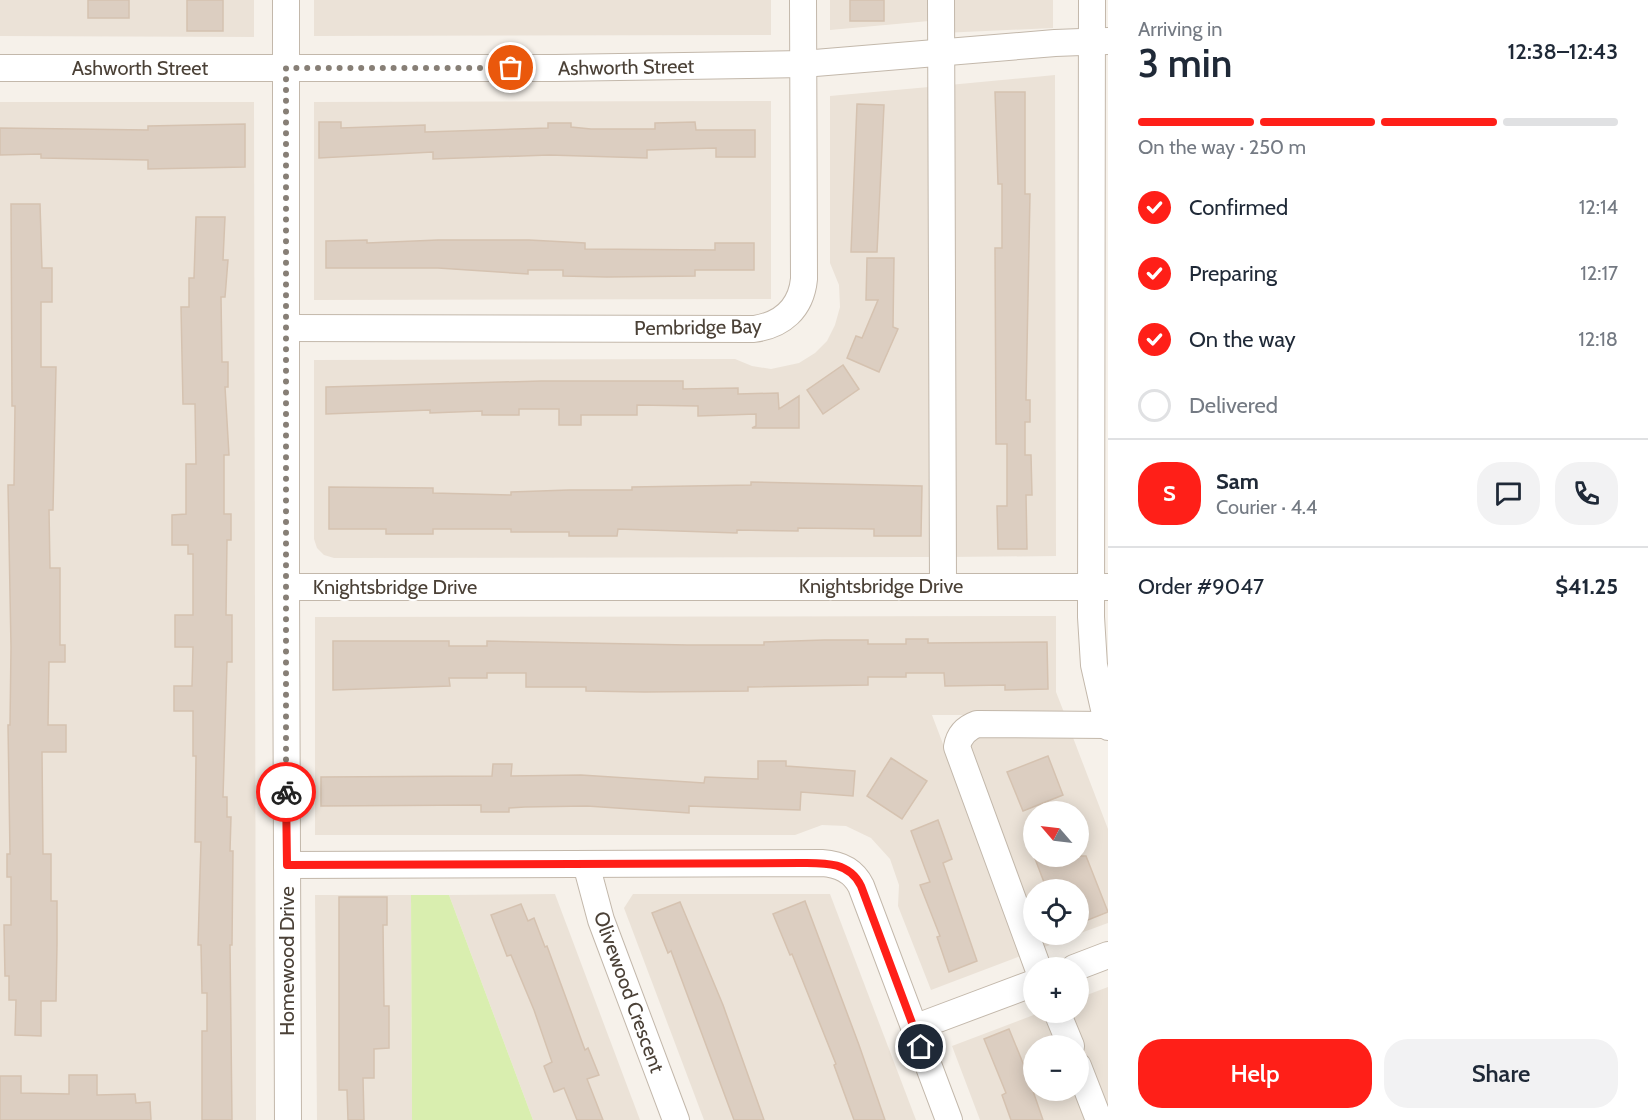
<!DOCTYPE html>
<html lang="en">
<head>
<meta charset="utf-8">
<style>
	:root { --surface:#fff; --page:#f2f2f3; --text:#1f2937; --muted:#747a83; --line:#e0e1e3; --accent:#ff1f18 }
	body { margin:0; font-family:Cabin,sans-serif; background:var(--page); color:var(--text); height:100vh; display:flex; flex-direction:column; font-size:22px; white-space:nowrap }
	* { box-sizing:border-box; margin:0 }
	p { font-size:20px; color:var(--muted) }
	.icon { flex:none; width:33px; height:33px; fill:none; stroke:currentColor; stroke-width:2; stroke-linecap:round; stroke-linejoin:round }
	.map { position:relative; flex:1; overflow:hidden }
	.panel { display:flex; flex-direction:column; background:var(--surface); width:540px }
	.panel>* { flex:none }
	.needle { width:39px; rotate:298deg }
	.controls { position:absolute; left:1023px; top:801px; display:grid; gap:12px }
	.controls a { display:grid; place-items:center; width:66px; height:66px; border-radius:50%; background:var(--surface); box-shadow:0 3px 15px #0003; font-size:30px }
	.pin { position:absolute; display:grid; place-items:center; width:51px; height:51px; color:#fff; margin:-26px; border:3px solid #fff; border-radius:50%; box-shadow:0 2px 6px #0007 }
	.courier { position:absolute; display:grid; place-items:center; width:60px; height:60px; margin:-30px; border:4px solid #ff1f18; border-radius:50%; background:#fff; color:#222; box-shadow:0 2px 8px #0007 }
	.head em { font-style:normal; font-weight:600 }
	.head div { display:flex; flex-direction:column-reverse }
	.head { display:flex; align-items:center; justify-content:space-between; height:102px; padding:0 30px }
	h1 { font-size:39px; font-weight:600; line-height:45px }
	.bar { display:grid; grid-template-columns:repeat(4,1fr); gap:9px 6px; align-content:center; height:72px; padding:0 30px }
	.bar i { height:8px; border-radius:4px; background:var(--line) }
	.bar .active { background:var(--accent) }
	.bar p { grid-column:span 4 }
	.line { display:flex; align-items:center; gap:15px; padding:0 30px; border-top:2px solid var(--line) }
	.line div { flex:1 }
	.round { display:grid; place-items:center; flex:none; width:63px; height:63px; border-radius:24px; background:var(--page) }
	ol { padding:0 30px; list-style:none }
	li { display:flex; align-items:center; gap:18px; height:66px }
	li p { margin-inline-start:auto }
	li .icon { padding:6px; border-radius:50%; background:var(--accent); color:#fff; stroke-width:4 }
	li:last-child { color:var(--muted) }
	li i { width:33px; height:33px; border:3px solid var(--line); border-radius:50% }
	.action { display:flex; gap:12px; margin-top:auto; padding:12px 30px }
	.action a { flex:1; height:69px; border-radius:24px; background:var(--accent); color:#fff; font-size:24px; font-weight:600; line-height:69px; text-align:center }
	.action a+a { background:var(--page); color:var(--text) }
	main { display:flex; flex:1; min-height:0 }
	.map>svg:first-child { display:block }
	.residential { fill:#ebe2d7; fill-rule:evenodd }
	.green { fill:#d9eeaf }
	.building { fill:#dccec1; stroke:#d5c2b0; stroke-width:1.5 }
	.lines { fill:none; stroke-linecap:round; stroke-linejoin:round }
	.minor-casing { stroke:#c3b8ab; stroke-width:28 }
	.minor { stroke:#fff; stroke-width:26 }
	.done { stroke:#877f76; stroke-width:6; stroke-dasharray:0 10.8 }
	.route { stroke:#ff1f18; stroke-width:8 }
	.labels { text-anchor:middle; stroke-width:4.5; stroke-linejoin:round; paint-order:stroke }
	.street-label { font-size:20px; fill:#4b4137; stroke:#fff }
</style>
</head>
<body>
<main>
<div class="map">
<svg width="1108" height="1120" viewBox="0 0 1108 1120">
	<rect width="100%" height="100%" fill="#f6f1ea"/>
	<g class="residential">
		<path d="M 0,0 L 254,0 L 254,37 L 0,36 Z"/>
		<path d="M 314,0 L 771,0 L 771,35 L 314,36 Z"/>
		<path d="M 830,0 L 929,0 L 929,21 L 830,30 Z"/>
		<path d="M 942,0 L 1053,0 L 1053,28 L 942,33 Z"/>
		<path d="M 1055,75 L 1056,556 L 950,557 L 949,85 Z"/>
		<path d="M 929,87 L 930,557 L 334,558 L 324,555 L 317,548 L 314,539 L 314,360 L 735,359 L 752,366 L 771,369 L 799,363 L 815,353 L 827,341 L 835,325 L 840,307 L 839,285 L 830,263 L 830,96 Z"/>
		<path d="M 771,101 L 771,299 L 314,300 L 314,102 Z"/>
		<path d="M 0,102 L 254,102 L 256,1120 L 0,1120 Z"/>
		<path d="M 1056,616 L 1056,692 L 1065,715 L 932,715 L 1023,955 L 931,990 L 898,906 L 899,885 L 890,859 L 871,838 L 846,826 L 822,825 L 795,835 L 315,835 L 315,617 Z"/>
		<path d="M 976,735 L 1072,735 L 1108,829 L 1108,923 L 1078,934 L 1078,890 L 1034,890 L 1033,926 L 966,749 ZM 1034,812 L 1078,812 L 1078,856 L 1034,856 Z"/>
		<path d="M 555,894 L 640,1120 L 533,1120 L 449,895 Z"/>
		<path d="M 633,894 L 830,894 L 916,1120 L 704,1120 L 624,908 Z"/>
		<path d="M 315,895 L 411,895 L 412,1120 L 317,1120 Z"/>
		<path d="M 1037,934 L 1078,934 L 1042,948 Z"/>
		<path d="M 1108,987 L 1108,1120 L 1066,1013 L 1078,1012 L 1079,998 Z"/>
		<path d="M 1039,1013 L 1045,1013 L 1057,1045 L 1034,1046 L 1034,1090 L 1074,1091 L 1086,1120 L 980,1120 L 952,1046 Z"/>
	</g>
	<path class="green" d="M 411,895 L 449,895 L 533,1120 L 412,1120 Z"/>
	<g class="building">
		<rect x="88" y="0" width="41" height="18"/>
		<rect x="187" y="0" width="36" height="31"/>
		<rect x="850" y="0" width="34" height="21"/>
		<path d="M 995,92 L 1025,92 L 1025,194 L 1030,194 L 1026,400 L 1030,400 L 1030,422 L 1025,422 L 1025,455 L 1031,455 L 1032,495 L 1026,495 L 1027,549 L 998,549 L 997,506 L 1007,506 L 1007,444 L 996,444 L 995,248 L 1002,248 L 1002,184 L 998,184 Z"/>
		<path d="M 857,104 L 884,105 L 877,252 L 851,252 Z"/>
		<path d="M 319,122 L 341,122 L 341,128 L 425,125 L 425,132 L 548,128 L 548,123 L 571,123 L 571,127 L 591,129 L 655,129 L 655,123 L 695,122 L 696,130 L 755,130 L 755,157 L 716,157 L 716,148 L 647,150 L 647,158 L 549,155 L 433,159 L 433,152 L 319,158 Z"/>
		<path d="M 245,124 L 245,167 L 148,169 L 148,160 L 41,158 L 41,154 L 0,155 L 0,128 L 148,130 L 148,126 Z"/>
		<path d="M 11,204 L 40,204 L 42,268 L 52,268 L 52,302 L 41,302 L 41,367 L 56,367 L 53,510 L 49,510 L 50,568 L 60,568 L 60,645 L 65,645 L 65,662 L 49,662 L 48,725 L 66,725 L 66,752 L 42,752 L 43,854 L 51,854 L 51,901 L 57,901 L 57,944 L 56,1001 L 41,1001 L 41,1036 L 15,1035 L 16,1000 L 9,1000 L 9,976 L 5,976 L 4,925 L 11,925 L 11,877 L 7,877 L 7,854 L 10,854 L 8,725 L 10,725 L 11,647 L 8,485 L 14,485 L 15,406 L 12,406 Z"/>
		<path d="M 196,217 L 225,217 L 223,260 L 228,260 L 225,297 L 221,297 L 222,362 L 228,362 L 228,387 L 225,387 L 229,455 L 224,455 L 224,514 L 231,514 L 231,540 L 227,540 L 226,615 L 232,615 L 232,662 L 227,662 L 223,797 L 227,797 L 227,817 L 231,817 L 230,851 L 233,851 L 232,945 L 230,945 L 232,1120 L 202,1120 L 202,1031 L 207,1031 L 207,993 L 202,993 L 201,945 L 198,945 L 201,842 L 195,842 L 196,756 L 193,756 L 193,711 L 174,711 L 174,686 L 192,686 L 193,647 L 175,647 L 175,615 L 193,615 L 193,554 L 188,554 L 188,545 L 172,545 L 172,515 L 186,514 L 186,464 L 196,464 L 195,404 L 183,404 L 181,307 L 189,307 L 189,278 L 194,278 Z"/>
		<path d="M 367,240 L 367,243 L 438,240 L 529,240 L 585,243 L 585,249 L 715,250 L 715,243 L 754,243 L 754,270 L 695,270 L 695,276 L 607,277 L 563,276 L 563,270 L 528,270 L 528,274 L 438,268 L 326,268 L 326,241 Z"/>
		<path d="M 867,258 L 894,258 L 893,327 L 898,329 L 879,372 L 847,358 L 856,336 L 862,338 L 878,300 L 866,300 Z"/>
		<path d="M 843,365 L 859,389 L 823,414 L 807,390 Z"/>
		<path d="M 541,381 L 683,381 L 683,389 L 738,388 L 738,394 L 778,393 L 779,409 L 799,396 L 799,428 L 752,428 L 756,426 L 756,414 L 698,416 L 698,406 L 637,405 L 637,415 L 581,415 L 581,425 L 559,425 L 559,409 L 519,409 L 519,415 L 482,415 L 482,411 L 430,413 L 430,410 L 326,414 L 326,387 Z"/>
		<path d="M 751,482 L 922,486 L 921,536 L 874,536 L 874,529 L 798,528 L 798,531 L 737,530 L 737,533 L 618,529 L 617,536 L 569,536 L 569,532 L 511,532 L 511,529 L 433,529 L 433,534 L 386,534 L 386,529 L 329,529 L 329,487 L 433,488 L 433,493 L 511,495 L 511,492 L 569,490 L 632,490 L 632,487 L 751,485 Z"/>
		<path d="M 906,639 L 928,639 L 928,643 L 1047,642 L 1048,689 L 1005,690 L 1005,685 L 945,686 L 944,673 L 906,673 L 906,677 L 868,677 L 868,685 L 748,687 L 748,691 L 645,692 L 586,691 L 586,687 L 526,687 L 526,673 L 487,673 L 487,678 L 449,678 L 450,686 L 333,690 L 333,641 L 449,641 L 449,646 L 487,646 L 487,641 L 688,645 L 764,645 L 764,642 L 824,640 L 868,640 L 868,644 L 906,644 Z"/>
		<path d="M 1048,756 L 1063,795 L 1023,811 L 1007,772 Z"/>
		<path d="M 891,758 L 927,781 L 902,819 L 867,796 Z"/>
		<path d="M 758,761 L 786,761 L 786,766 L 855,771 L 853,796 L 801,792 L 800,810 L 689,806 L 689,813 L 587,806 L 525,807 L 509,808 L 509,812 L 481,812 L 481,805 L 321,806 L 321,777 L 492,776 L 493,764 L 512,764 L 511,776 L 581,775 L 704,783 L 705,777 L 758,779 Z"/>
		<path d="M 938,820 L 952,859 L 943,863 L 977,961 L 949,972 L 937,937 L 940,936 L 920,885 L 930,882 L 911,831 Z"/>
		<path d="M 1034,856 L 1086,856 L 1108,912 L 1078,924 L 1078,890 L 1047,890 Z"/>
		<path d="M 339,897 L 387,897 L 387,925 L 383,925 L 384,1006 L 389,1006 L 389,1048 L 374,1049 L 374,1078 L 363,1078 L 364,1120 L 348,1120 L 347,1090 L 339,1090 Z"/>
		<path d="M 805,901 L 859,1045 L 885,1120 L 854,1120 L 834,1065 L 836,1064 L 792,954 L 790,955 L 773,914 Z"/>
		<path d="M 680,902 L 723,1005 L 764,1120 L 734,1120 L 671,951 L 668,953 L 652,913 Z"/>
		<path d="M 521,904 L 528,921 L 534,918 L 545,947 L 547,946 L 585,1050 L 588,1048 L 599,1075 L 587,1079 L 603,1120 L 577,1120 L 564,1088 L 554,1092 L 544,1066 L 552,1062 L 534,1010 L 511,955 L 507,956 L 491,915 Z"/>
		<path d="M 1009,1029 L 1025,1068 L 1043,1120 L 1011,1120 L 1002,1095 L 1006,1093 L 984,1039 Z"/>
		<path d="M 69,1075 L 97,1075 L 97,1095 L 135,1094 L 136,1103 L 150,1102 L 151,1120 L 0,1120 L 0,1076 L 21,1076 L 21,1093 L 69,1094 Z"/>
	</g>
	<g class="lines">
		<defs>
			<g id="minor">
				<path d="M 286,0 L 286,587 L 1108,587"/>
				<path d="M 941,0 L 943,586"/>
				<path d="M 1092,0 L 1091,617 L 1094,665 L 1108,727"/>
				<path d="M 0,68 L 555,68 L 803,64 L 1055,43 L 1108,41"/>
				<path d="M 286,328 L 754,329 C 782,325 801,309 804,279 L 803,0"/>
				<path d="M 286,587 L 288,1120"/>
				<path d="M 586,864 L 601,920 L 676,1120"/>
				<path d="M 287,865 L 822,863 C 839,864 853,870 861,886 L 949,1120"/>
				<path d="M 1038,968 L 957,747 C 959,735 966,728 977,724 L 1107,725"/>
				<path d="M 1074,968 L 1108,955"/>
				<path d="M 1057,1012 L 1071,1046"/>
				<path d="M 914,1028 L 1034,983"/>
				<path d="M 1078,1066 L 1099,1120"/>
			</g>
		</defs>
		<use href="#minor" class="minor-casing"/>
		<use href="#minor" class="minor"/>
	</g>
	<g class="lines">
		<path class="done" d="M 286,792 L 286,68 L 511,68"/>
		<path class="route" d="M 286,792 L 287,865 L 800,863 C 823,863 849,861 861,886 L 921,1047"/>
	</g>
	<g class="labels">
		<g class="street-label">
			<text transform="translate(626 67) rotate(-1)" y="7">Ashworth Street</text>
			<text x="140" y="75">Ashworth Street</text>
			<text transform="translate(698 327) rotate(-1)" y="7">Pembridge Bay</text>
			<text x="881" y="593">Knightsbridge Drive</text>
			<text x="395" y="594">Knightsbridge Drive</text>
			<text transform="translate(287 961) rotate(-90)" y="7">Homewood Drive</text>
			<text transform="translate(629 992) rotate(70)" y="7">Olivewood Crescent</text>
		</g>
	</g>
</svg>
<div class="controls">
<a><svg class="needle" viewBox="-14 -14 28 28"><path d="M0-13l5 13h-10z" fill="#e53935"/><path d="M0 13l5-13h-10z" fill="#747a83"/></svg></a>
<a><svg class="icon" aria-label="locate" viewBox="0 0 24 24"><circle cx="12" cy="12" r="6"/><path d="M12 2v4M12 18v4M2 12h4M18 12h4"/></svg></a>
<a>+</a>
<a>−</a>
</div>
<div class="pin" style="left:511px;top:68px;background:#ea580c"><svg class="icon" aria-label="bag" viewBox="0 0 24 24"><path d="M5 8h14l-1 12H6zM9 8a3 3 0 0 1 6 0"/></svg></div>
<div class="pin" style="left:921px;top:1047px;background:#1f2937"><svg class="icon" aria-label="home" viewBox="0 0 24 24"><path d="M3 11l9-7 9 7M6 9v11h12V9"/></svg></div>
<div class="courier" style="left:286px;top:792px"><svg class="icon" aria-label="bike" viewBox="0 0 24 24"><circle cx="6" cy="16" r="4"/><circle cx="18" cy="16" r="4"/><path d="M6 16l4-8h5l3 8M10 8l3 8H6M13 5h3"/></svg></div>
</div>
<section class="panel">
<div class="head"><div><h1>3 min</h1><p>Arriving in</p></div><em>12:38–12:43</em></div>
<div class="bar"><i class="active"></i><i class="active"></i><i class="active"></i><i></i><p>On the way · 250 m</p></div>
<ol>
<li><svg class="icon" aria-label="check" viewBox="0 0 24 24"><path d="M5 12l5 5 9-10"/></svg>Confirmed<p>12:14</p></li>
<li><svg class="icon" aria-label="check" viewBox="0 0 24 24"><path d="M5 12l5 5 9-10"/></svg>Preparing<p>12:17</p></li>
<li><svg class="icon" aria-label="check" viewBox="0 0 24 24"><path d="M5 12l5 5 9-10"/></svg>On the way<p>12:18</p></li>
<li><i></i>Delivered</li>
</ol>
<div class="line" style="height:108px"><b class="round" style="background:var(--accent);color:#fff">S</b><div><b>Sam</b><p>Courier · 4.4</p></div><a class="round"><svg class="icon" aria-label="chat" viewBox="0 0 24 24"><path d="M4 5h16v11H9l-5 4z"/></svg></a><a class="round"><svg class="icon" aria-label="phone" viewBox="0 0 24 24"><path d="M5 4h4l2 5-3 2q2 4 5 5l2-3 5 2v4C11 20 4 13 5 4z"/></svg></a></div>
<div class="line" style="height:78px"><div>Order #9047</div><b>$41.25</b></div>
<div class="action"><a>Help</a><a>Share</a></div>
</section>
</main>
</body>
</html>
